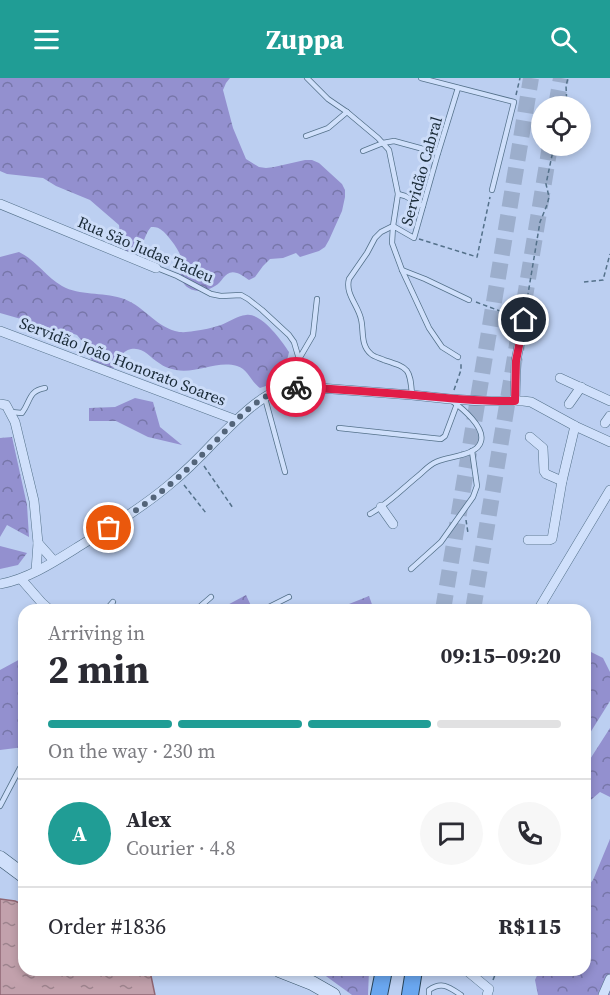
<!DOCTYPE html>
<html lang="en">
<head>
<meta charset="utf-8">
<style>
	:root { --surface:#fff; --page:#f7f7f7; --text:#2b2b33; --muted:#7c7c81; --line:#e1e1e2; --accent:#209d95 }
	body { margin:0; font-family:"Source Serif 4",serif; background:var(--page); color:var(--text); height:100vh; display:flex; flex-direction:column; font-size:22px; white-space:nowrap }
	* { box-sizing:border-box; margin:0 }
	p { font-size:20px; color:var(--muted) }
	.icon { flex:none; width:33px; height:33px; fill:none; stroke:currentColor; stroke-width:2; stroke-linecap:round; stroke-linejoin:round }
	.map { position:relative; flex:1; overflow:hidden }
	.panel { position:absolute; left:18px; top:526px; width:573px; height:372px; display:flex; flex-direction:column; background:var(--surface); border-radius:18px; box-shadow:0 3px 9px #0003 }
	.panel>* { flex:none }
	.fabs { position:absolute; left:531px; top:18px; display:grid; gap:12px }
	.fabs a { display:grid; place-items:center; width:60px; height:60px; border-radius:50%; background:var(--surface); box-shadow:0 3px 9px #0003; font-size:30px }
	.pin { position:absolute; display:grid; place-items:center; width:51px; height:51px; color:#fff; margin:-26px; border:3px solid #fff; border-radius:50%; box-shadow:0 2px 6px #0007 }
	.courier { position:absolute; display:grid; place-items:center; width:60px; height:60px; margin:-30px; border:4px solid #e11d48; border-radius:50%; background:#fff; color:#222; box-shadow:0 2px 8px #0007 }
	.head em { font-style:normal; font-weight:700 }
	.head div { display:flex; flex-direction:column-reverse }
	.head { display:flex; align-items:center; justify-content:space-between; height:102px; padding:0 30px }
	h1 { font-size:39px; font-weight:700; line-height:45px }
	.bar { display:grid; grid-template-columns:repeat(4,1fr); gap:9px 6px; align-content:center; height:72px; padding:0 30px }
	.bar i { height:8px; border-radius:4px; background:var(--line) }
	.bar .selected { background:var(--accent) }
	.bar p { grid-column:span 4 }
	.line { display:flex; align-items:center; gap:15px; padding:0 30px; border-top:2px solid var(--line) }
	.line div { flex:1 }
	.round { display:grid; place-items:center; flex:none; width:63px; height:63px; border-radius:32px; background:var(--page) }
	header { display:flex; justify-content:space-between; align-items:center; height:78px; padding:0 30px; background:var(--accent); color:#fff; font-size:27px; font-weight:700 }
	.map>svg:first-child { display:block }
	.forest { fill:url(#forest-crowns) }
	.water { fill:url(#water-ripples); stroke:#906774; stroke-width:1.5 }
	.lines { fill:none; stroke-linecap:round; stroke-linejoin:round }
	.trunk-tunnel { stroke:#9caecc; stroke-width:16; stroke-dasharray:16 8; stroke-linecap:butt }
	.service-casing { stroke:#54718a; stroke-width:6 }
	.minor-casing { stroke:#54718a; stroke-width:10 }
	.secondary-casing { stroke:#38556b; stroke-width:15 }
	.trunk-casing { stroke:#294457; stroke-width:18 }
	.path { stroke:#54718a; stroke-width:1.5; stroke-dasharray:4.5 3; stroke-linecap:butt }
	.service { stroke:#d0e0fb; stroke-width:4.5 }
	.minor { stroke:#d0e0fb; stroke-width:9 }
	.secondary { stroke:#d0e0fb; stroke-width:14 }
	.trunk { stroke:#6aa7f0; stroke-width:16 }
	.done { stroke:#536479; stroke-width:6; stroke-dasharray:0 10.8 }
	.route { stroke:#e11d48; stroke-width:8 }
	.labels { text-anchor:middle; stroke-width:6; stroke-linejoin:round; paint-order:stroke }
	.street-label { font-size:16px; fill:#1a2b38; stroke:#ccdcf8 }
</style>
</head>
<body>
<header><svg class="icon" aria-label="menu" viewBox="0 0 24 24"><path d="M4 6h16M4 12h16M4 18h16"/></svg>Zuppa<svg class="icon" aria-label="search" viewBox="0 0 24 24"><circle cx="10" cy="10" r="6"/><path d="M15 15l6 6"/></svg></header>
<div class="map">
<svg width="610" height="917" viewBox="0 0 610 917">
	<defs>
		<pattern id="forest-crowns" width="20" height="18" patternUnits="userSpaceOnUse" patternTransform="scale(1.5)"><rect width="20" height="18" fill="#9390cf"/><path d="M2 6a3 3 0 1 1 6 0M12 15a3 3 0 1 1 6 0" fill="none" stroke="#7776a9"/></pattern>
		<pattern id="water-ripples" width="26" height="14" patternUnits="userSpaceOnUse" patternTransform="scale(1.5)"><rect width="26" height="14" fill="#c2a1ac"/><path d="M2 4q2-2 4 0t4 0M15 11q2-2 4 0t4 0" fill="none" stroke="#9d838d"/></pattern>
	</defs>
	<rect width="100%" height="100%" fill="#bccff1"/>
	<g class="forest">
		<path d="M 0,0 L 230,0 L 226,5 L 223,12 L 233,50 L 246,81 L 259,89 L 266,90 L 274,89 L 305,82 L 312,82 L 319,85 L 342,106 L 345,112 L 345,119 L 342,133 L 329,162 L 325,169 L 319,173 L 300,179 L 296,175 L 283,180 L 270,181 L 263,188 L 255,199 L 249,202 C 246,200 241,196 237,195 C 225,191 223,204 215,208 C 206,214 192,215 185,207 C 177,199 183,190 181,180 C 181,174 166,154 160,151 C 157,149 154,149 151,149 C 143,158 144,171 134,177 L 122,174 L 119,147 L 90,122 L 56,108 L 43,100 L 7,96 L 0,93 Z"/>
		<path d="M 19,174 C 36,182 46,199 62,208 C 80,218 102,214 121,220 C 142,226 154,247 175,253 C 182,255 187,254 194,253 C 203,252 212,250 221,247 C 229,244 237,238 246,237 C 261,234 282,263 289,274 C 286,290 277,306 260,310 C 251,304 248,291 237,288 C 217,282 196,296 176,292 C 171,291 164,289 159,285 C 149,279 144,269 131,271 C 122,273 116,283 113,291 L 96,289 L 83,268 L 82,263 L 77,257 L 62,252 L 44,249 L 28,243 L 0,235 L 0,179 Z"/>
		<path d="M 135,320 L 153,324 L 160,349 L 182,367 L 148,359 L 116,343 L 89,343 L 89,330 L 115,329 Z"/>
		<path d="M 12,359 L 27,427 L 29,459 L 7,447 L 0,459 L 0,360 Z"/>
		<path d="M 0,468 L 27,475 L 18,487 L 0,491 Z"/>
		<path d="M 246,517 L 253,532 L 220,532 L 220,531 Z"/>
		<path d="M 369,518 L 374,532 L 334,532 Z"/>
		<path d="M 585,571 L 603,580 L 610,594 L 610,623 L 585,663 Z"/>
		<path d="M 24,579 L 24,669 L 0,672 L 0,592 Z"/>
		<path d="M 610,650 L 610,719 L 600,714 L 585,727 L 585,689 Z"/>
		<path d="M 610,761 L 610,917 L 538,917 L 535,902 L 539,893 L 585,892 L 585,812 L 593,802 Z"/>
		<path d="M 319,893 L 369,893 L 368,917 L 352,917 Z"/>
	</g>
	<path class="water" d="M 0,821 L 15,823 L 24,827 L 24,892 L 150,893 L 155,917 L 0,917 Z"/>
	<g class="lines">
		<g class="trunk-tunnel">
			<path d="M 556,28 L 561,0"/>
			<path d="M 443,532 L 531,0"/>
			<path d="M 473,532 L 550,68"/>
		</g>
		<defs>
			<g id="service">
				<path d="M 307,0 L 328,21 L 347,34 L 378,60 L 389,72 L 398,116 L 393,148 L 381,154 L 375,160 L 367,175 L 349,201 C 345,216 358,227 361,241 C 364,252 360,267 371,276 C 374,279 380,280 384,282 C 409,290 410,290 412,317"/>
				<path d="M 421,0 L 514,24 L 492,112"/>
				<path d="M 458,10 L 438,75 L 414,160 L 393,148 L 392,165 L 402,192 L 429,250 L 442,269 L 458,279"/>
				<path d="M 306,58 L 328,50 L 347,34"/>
				<path d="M 363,73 L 383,65 L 394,63 L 438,75"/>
				<path d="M 398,116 L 405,118 L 423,128"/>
				<path d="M 157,190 L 177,198 L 211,216 L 221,218 L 241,217 L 248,221 L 262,232 L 289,257 L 294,264 L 299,281 L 293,308"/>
				<path d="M 402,192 L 425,201 L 469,222"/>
				<path d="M 299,281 L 313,257 L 317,221"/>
				<path d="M 265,320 L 285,394"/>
				<path d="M 11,334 L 22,335 C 31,323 28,313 45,310"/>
				<path d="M 339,350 L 441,361 L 445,358 L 457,326"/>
				<path d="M 370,436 C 388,426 402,411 418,398 C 424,393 429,387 436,384 C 448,378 478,378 481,363 C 485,349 462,330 452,323"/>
				<path d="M 411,491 L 441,464 L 473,419 L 477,408 L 472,373"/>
				<path d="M 106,532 L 113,524"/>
				<path d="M 196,532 L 211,519"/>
				<path d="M 263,532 L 289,519"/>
				<path d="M 0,728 L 20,690"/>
				<path d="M 429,917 L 429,912 C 442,903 449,909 461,917"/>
			</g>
			<g id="minor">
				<path d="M 0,126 L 156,190"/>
				<path d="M 0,253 L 236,342"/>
				<path d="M 560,300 L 610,323"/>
				<path d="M 515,323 L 516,283 L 524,242"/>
				<path d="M 0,326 L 6,327 L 15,344 L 34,423 L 38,465 L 36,493"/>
				<path d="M 569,326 L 581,309"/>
				<path d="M 605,345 L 610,338"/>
				<path d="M 530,359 L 543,370 L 544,393 L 546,396 L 562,403"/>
				<path d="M 381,429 L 393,446"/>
				<path d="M 528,462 L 549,462 L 552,461 L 562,403 L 575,348"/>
				<path d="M 38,465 L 54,483"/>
				<path d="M 21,501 L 42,525 L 50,532"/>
				<path d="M 0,506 C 30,501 60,480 86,464 C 114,447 143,429 169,407 C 185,394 200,379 215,363 C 233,346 255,321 279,312 C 288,308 296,309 306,309 L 412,317 L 450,321 L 483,323 L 523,323 L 531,324 L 575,348 L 610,364"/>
				<path d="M 538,532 L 610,412"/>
				<path d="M 466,892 L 489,911 L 487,917"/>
				<path d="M 603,917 L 610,901"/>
			</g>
			<g id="secondary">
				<path d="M 0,780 L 24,798"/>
				<path d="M 279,892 L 312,905 L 333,917"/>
			</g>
			<g id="trunk">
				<path d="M 379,917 L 384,892"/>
				<path d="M 410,917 L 414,892"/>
			</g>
		</defs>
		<use href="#service" class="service-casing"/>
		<use href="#minor" class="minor-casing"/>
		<use href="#secondary" class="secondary-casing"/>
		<use href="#trunk" class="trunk-casing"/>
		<g class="path">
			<path d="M 516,17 L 520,0"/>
			<path d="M 567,28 L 566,8 L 568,0"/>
			<path d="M 419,161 L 477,179 L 490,119"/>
			<path d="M 584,204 L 603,202 L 610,176"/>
			<path d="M 476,224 L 516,239"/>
			<path d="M 525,234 L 540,144 L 547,127 L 549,119 L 546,106 L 554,68"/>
			<path d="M 454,312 L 461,292 L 461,285"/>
			<path d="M 204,388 L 233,430"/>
			<path d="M 184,407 L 206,435"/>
			<path d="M 466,442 L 468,455"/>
			<path d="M 493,902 L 497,892"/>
		</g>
		<use href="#service" class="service"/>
		<use href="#minor" class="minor"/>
		<use href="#secondary" class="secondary"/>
		<use href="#trunk" class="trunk"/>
	</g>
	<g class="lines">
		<path class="done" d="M 109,450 C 131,436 153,421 173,404 C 185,394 196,383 207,372 C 230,349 261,310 296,309"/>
		<path class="route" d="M 296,309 C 335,311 374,314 413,317 C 447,320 480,324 515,323 L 516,283 L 524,242"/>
	</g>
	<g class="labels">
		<g class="street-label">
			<text transform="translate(421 93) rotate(-74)" y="6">Servidão Cabral</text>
			<text transform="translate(146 171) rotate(23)" y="6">Rua São Judas Tadeu</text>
			<text transform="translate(123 283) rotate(21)" y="6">Servidão João Honorato Soares</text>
		</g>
	</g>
</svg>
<div class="fabs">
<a><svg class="icon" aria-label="locate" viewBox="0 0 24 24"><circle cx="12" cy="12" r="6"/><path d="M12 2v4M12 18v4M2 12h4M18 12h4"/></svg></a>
</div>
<div class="pin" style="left:109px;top:450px;background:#ea580c"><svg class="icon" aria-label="bag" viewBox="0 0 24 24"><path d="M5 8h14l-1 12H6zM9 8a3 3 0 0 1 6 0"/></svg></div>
<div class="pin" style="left:524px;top:242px;background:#1f2937"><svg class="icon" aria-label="home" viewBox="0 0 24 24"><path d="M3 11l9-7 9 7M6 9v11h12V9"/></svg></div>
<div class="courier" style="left:296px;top:309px"><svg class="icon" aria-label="bike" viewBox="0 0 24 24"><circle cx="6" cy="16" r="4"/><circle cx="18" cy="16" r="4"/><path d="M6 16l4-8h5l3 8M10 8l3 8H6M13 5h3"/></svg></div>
<section class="panel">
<div class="head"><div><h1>2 min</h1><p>Arriving in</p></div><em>09:15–09:20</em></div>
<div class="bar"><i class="selected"></i><i class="selected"></i><i class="selected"></i><i></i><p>On the way · 230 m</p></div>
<div class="line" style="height:108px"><b class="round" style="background:var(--accent);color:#fff">A</b><div><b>Alex</b><p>Courier · 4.8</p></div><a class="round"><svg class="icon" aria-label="chat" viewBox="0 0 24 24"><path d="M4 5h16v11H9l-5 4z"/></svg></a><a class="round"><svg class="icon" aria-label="phone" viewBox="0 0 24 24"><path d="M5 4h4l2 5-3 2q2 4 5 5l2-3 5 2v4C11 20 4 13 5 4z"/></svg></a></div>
<div class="line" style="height:78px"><div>Order #1836</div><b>R$115</b></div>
</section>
</div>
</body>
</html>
